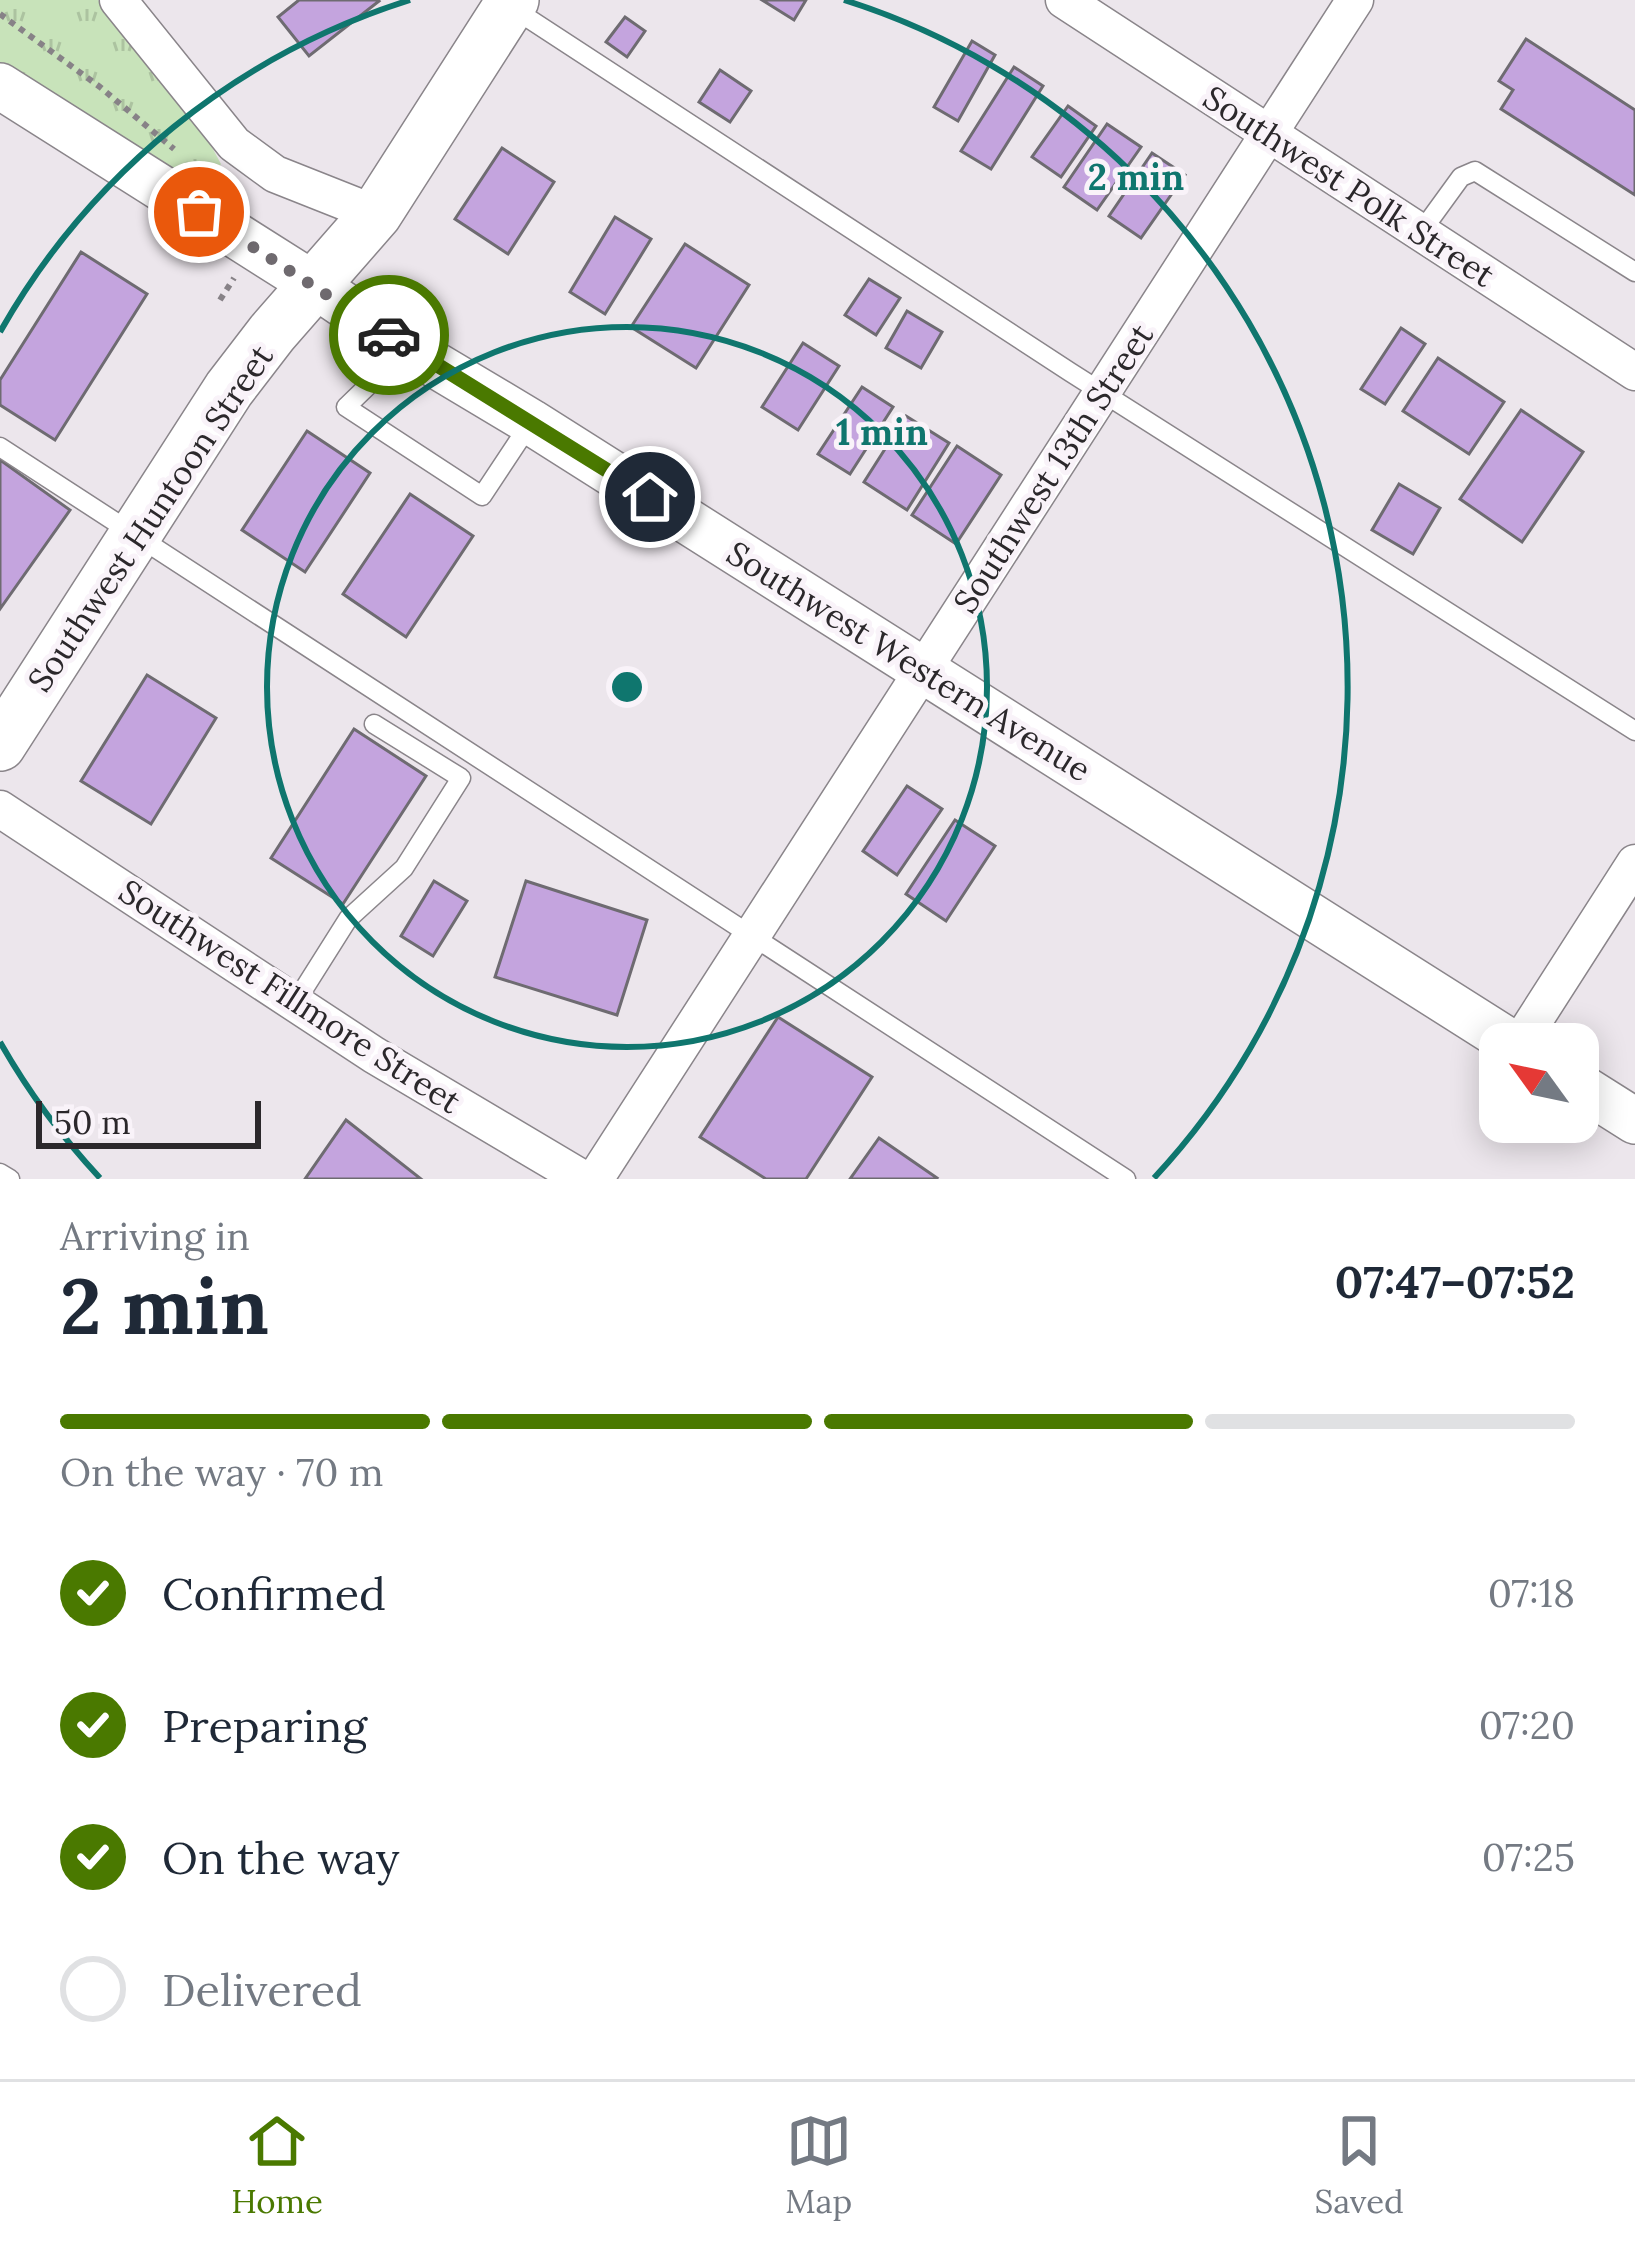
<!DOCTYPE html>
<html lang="en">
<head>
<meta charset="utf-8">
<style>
	:root { --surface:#fff; --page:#f6f6f7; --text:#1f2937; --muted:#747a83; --line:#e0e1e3; --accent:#4a7900 }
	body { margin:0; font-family:Lora,serif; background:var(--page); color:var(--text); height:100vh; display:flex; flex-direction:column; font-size:45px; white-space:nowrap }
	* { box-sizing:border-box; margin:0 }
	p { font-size:39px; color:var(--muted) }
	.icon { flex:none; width:66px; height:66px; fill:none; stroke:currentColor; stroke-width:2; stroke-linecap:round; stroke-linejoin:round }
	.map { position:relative; height:1179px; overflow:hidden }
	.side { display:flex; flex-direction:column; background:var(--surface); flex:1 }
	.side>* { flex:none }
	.needle { width:78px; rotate:303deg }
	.buttons { position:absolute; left:1479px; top:1023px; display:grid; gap:24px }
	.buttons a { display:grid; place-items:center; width:120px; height:120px; border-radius:24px; background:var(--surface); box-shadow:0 6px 30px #0003; font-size:60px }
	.scale { position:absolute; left:36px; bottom:30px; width:225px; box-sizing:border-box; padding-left:12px; border:6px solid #2b282b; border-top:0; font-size:33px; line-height:42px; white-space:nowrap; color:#2b282b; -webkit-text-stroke:9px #f9f3f9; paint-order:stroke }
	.pin { position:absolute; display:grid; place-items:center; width:102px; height:102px; color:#fff; margin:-51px; border:6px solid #fff; border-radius:50%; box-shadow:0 3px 12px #0007 }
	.courier { position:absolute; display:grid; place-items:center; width:120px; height:120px; margin:-60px; border:9px solid #4a7900; border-radius:50%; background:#fff; color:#222; box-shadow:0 3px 15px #0007 }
	.headline em { font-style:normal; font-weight:700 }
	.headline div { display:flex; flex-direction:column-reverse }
	.headline { display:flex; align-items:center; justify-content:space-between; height:204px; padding:0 60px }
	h1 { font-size:78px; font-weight:700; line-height:90px }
	.bar { display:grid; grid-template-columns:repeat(4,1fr); gap:18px 12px; align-content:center; height:144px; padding:0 60px }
	.bar i { height:15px; border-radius:9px; background:var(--line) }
	.bar .selected { background:var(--accent) }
	.bar p { grid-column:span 4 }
	ol { padding:0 60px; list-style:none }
	li { display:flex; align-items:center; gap:36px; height:132px }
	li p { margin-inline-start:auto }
	li .icon { padding:12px; border-radius:50%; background:var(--accent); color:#fff; stroke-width:4 }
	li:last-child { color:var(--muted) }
	li i { width:66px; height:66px; border:6px solid var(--line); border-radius:50% }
	.tabs { display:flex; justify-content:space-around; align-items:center; height:168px; border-top:3px solid var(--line); background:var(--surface); font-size:33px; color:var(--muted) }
	.tabs a { display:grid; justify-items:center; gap:6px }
	.tabs .selected { color:var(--accent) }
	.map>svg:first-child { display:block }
	.park { fill:url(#park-tufts) }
	.building { fill:#c4a4de; stroke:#6e6b71; stroke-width:3 }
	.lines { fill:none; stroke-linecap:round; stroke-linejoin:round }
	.service-casing { stroke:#8a858a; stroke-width:21 }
	.minor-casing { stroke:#8a858a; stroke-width:39 }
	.tertiary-casing { stroke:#8a858a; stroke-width:48 }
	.secondary-casing { stroke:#8a858a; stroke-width:54 }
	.path { stroke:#878287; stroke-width:6; stroke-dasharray:6 6; stroke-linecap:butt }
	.service { stroke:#fff; stroke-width:18 }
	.minor { stroke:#fff; stroke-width:36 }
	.tertiary { stroke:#fff; stroke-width:45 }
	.secondary { stroke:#fff; stroke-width:51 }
	.done { stroke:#6f6a6f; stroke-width:12; stroke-dasharray:0 21.6 }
	.route { stroke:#4a7900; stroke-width:15 }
	.ring { fill:none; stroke:#0f766e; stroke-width:6 }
	.labels { text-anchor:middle; stroke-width:10; stroke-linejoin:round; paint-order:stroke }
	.street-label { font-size:33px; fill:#2b282b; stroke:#f9f3f9 }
	.centre { fill:#0f766e; stroke:#f9f3f9; stroke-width:6 }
	.ring-label { font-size:36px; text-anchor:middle; font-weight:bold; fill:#0f766e; stroke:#f9f3f9; stroke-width:10; stroke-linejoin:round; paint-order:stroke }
</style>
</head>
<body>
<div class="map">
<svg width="1635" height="1179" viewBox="0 0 1635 1179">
	<defs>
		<pattern id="park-tufts" width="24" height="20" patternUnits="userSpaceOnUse" patternTransform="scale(3)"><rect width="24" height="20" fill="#c8e3ba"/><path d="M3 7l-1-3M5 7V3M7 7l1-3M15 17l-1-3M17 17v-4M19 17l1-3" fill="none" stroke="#acc3a0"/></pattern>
	</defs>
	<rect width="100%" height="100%" fill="#ece6ec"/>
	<path class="park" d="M 0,0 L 98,0 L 206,136 L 221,164 L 211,183 L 203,189 L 194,187 L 0,63 Z"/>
	<g class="building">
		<path d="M 299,0 L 378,0 L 379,1 L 309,56 L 278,17 Z"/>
		<path d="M 762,0 L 806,0 L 794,20 Z"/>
		<path d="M 625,17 L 645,31 L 627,57 L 606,42 Z"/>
		<path d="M 1526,39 L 1635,110 L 1635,195 L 1501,109 L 1513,90 L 1499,81 Z"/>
		<path d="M 972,41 L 995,55 L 958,121 L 934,107 Z"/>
		<path d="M 1014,67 L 1043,86 L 991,169 L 961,151 Z"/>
		<path d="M 720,70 L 751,91 L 730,122 L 699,102 Z"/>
		<path d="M 1068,106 L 1096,126 L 1061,177 L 1032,157 Z"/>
		<path d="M 1107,124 L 1141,147 L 1097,210 L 1064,187 Z"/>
		<path d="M 502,148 L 554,182 L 508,254 L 455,219 Z"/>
		<path d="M 1152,153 L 1185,175 L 1141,238 L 1109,216 Z"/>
		<path d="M 615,217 L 651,239 L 605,314 L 570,292 Z"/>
		<path d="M 685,244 L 749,285 L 696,368 L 631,327 Z"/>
		<path d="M 81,252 L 147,294 L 55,440 L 0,405 L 0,380 Z"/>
		<path d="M 869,279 L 900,298 L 876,335 L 845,315 Z"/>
		<path d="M 907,311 L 942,332 L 921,368 L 886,348 Z"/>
		<path d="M 1401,328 L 1425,344 L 1385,404 L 1361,389 Z"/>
		<path d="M 803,343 L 839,366 L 798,430 L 762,407 Z"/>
		<path d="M 1438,358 L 1504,402 L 1469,454 L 1403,411 Z"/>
		<path d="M 862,387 L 893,407 L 850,474 L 818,454 Z"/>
		<path d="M 1521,410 L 1583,452 L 1522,542 L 1460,499 Z"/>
		<path d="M 906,416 L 949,443 L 907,510 L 864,482 Z"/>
		<path d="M 307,431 L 370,473 L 305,572 L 242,530 Z"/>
		<path d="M 957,446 L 1001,475 L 956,544 L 912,515 Z"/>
		<path d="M 0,460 L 70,510 L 0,609 Z"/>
		<path d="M 1399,484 L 1440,508 L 1413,554 L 1372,530 Z"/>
		<path d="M 410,494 L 473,536 L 406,637 L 343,594 Z"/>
		<path d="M 147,675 L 216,718 L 151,824 L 81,781 Z"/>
		<path d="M 354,729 L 426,776 L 343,904 L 271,858 Z"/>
		<path d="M 907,786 L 942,809 L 897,875 L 863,851 Z"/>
		<path d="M 955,820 L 995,846 L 946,921 L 906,894 Z"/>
		<path d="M 434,881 L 467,901 L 433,956 L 401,936 Z"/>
		<path d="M 526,881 L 647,920 L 617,1015 L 495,977 Z"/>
		<path d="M 778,1017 L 872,1077 L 806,1179 L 766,1179 L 700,1137 Z"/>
		<path d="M 346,1120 L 421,1179 L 305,1179 Z"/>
		<path d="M 879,1138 L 937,1178 L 936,1179 L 850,1179 Z"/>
	</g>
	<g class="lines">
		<defs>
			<g id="service">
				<path d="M 514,9 L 1070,372 L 1635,731"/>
				<path d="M 1421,232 L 1461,177 L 1475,171 L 1635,272"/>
				<path d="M 407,348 L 346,407 L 482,496 L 531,422"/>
				<path d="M 0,447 L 1126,1179"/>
				<path d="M 295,1003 L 348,919 L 404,868 L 461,778 L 374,724"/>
				<path d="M 0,1173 L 10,1179"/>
			</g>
			<g id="minor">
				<path d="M 118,0 L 234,144 L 275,174 L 376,214"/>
				<path d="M 1064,0 L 1635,372"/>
				<path d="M 0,809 L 374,1055 L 583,1179"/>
				<path d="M 1519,1044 L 1635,863"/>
				<path d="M 595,1179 L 1355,0"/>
			</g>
			<g id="tertiary">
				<path d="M 0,86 L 316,286 L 407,348 L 531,422 L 1513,1044"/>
				<path d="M 1578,1085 L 1635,1121"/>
			</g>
			<path id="secondary" d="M 0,745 L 229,389 L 272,333 L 376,214 L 513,0"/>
		</defs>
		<use href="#service" class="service-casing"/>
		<use href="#minor" class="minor-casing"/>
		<use href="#tertiary" class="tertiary-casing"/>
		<use href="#secondary" class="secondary-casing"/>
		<g class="path">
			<path d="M 0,14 L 100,87 L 174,149"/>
			<path d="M 220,300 L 234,278"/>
		</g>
		<use href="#service" class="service"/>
		<use href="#minor" class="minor"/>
		<use href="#tertiary" class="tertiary"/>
		<use href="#secondary" class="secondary"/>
	</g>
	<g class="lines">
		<path class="done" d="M 199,212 L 389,335"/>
		<path class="route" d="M 389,335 L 650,497"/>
	</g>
	<g class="ring">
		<circle cx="627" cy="687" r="360"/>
		<path d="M100 1178A720 720 0 0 1 0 1042M0 332A720 720 0 0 1 410 0M844 0A720 720 0 0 1 1154 1178"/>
	</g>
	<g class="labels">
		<g class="street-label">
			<text transform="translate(1349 186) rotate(33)" y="12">Southwest Polk Street</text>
			<text transform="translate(1053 468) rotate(-57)" y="12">Southwest 13th Street</text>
			<text transform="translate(150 518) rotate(-56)" y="12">Southwest Huntoon Street</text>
			<text transform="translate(909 661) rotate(32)" y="12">Southwest Western Avenue</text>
			<text transform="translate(290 996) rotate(33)" y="12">Southwest Fillmore Street</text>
		</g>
	</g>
	<circle cx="627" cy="687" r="18" class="centre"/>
	<g class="ring-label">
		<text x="1136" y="190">2 min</text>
		<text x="882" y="445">1 min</text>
	</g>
</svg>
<div class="buttons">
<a><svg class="needle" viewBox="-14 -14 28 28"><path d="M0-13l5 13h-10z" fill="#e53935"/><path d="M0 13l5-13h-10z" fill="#747a83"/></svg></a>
</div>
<div class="scale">50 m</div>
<div class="pin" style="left:199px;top:212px;background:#ea580c"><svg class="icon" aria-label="bag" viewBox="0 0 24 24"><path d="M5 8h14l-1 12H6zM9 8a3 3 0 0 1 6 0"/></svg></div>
<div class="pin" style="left:650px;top:497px;background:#1f2937"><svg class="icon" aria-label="home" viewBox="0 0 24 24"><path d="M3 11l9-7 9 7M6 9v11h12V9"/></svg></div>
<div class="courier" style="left:389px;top:335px"><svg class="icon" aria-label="car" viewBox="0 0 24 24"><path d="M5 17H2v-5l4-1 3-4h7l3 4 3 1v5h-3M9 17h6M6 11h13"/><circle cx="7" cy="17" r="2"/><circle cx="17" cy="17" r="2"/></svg></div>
</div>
<section class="side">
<div class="headline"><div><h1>2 min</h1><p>Arriving in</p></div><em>07:47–07:52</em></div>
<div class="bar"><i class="selected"></i><i class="selected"></i><i class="selected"></i><i></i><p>On the way · 70 m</p></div>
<ol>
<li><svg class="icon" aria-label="check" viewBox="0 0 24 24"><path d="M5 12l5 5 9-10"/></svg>Confirmed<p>07:18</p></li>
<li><svg class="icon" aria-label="check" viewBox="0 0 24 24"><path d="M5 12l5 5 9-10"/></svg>Preparing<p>07:20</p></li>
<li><svg class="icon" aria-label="check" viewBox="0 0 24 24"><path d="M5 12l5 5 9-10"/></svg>On the way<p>07:25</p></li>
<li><i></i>Delivered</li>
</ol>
</section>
<nav class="tabs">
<a class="selected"><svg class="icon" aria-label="home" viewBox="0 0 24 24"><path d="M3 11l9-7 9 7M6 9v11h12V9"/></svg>Home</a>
<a><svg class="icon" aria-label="map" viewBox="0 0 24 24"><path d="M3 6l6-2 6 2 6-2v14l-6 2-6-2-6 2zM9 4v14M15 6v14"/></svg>Map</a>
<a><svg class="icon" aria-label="saved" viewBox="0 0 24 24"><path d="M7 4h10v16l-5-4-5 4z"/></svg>Saved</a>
</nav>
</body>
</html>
